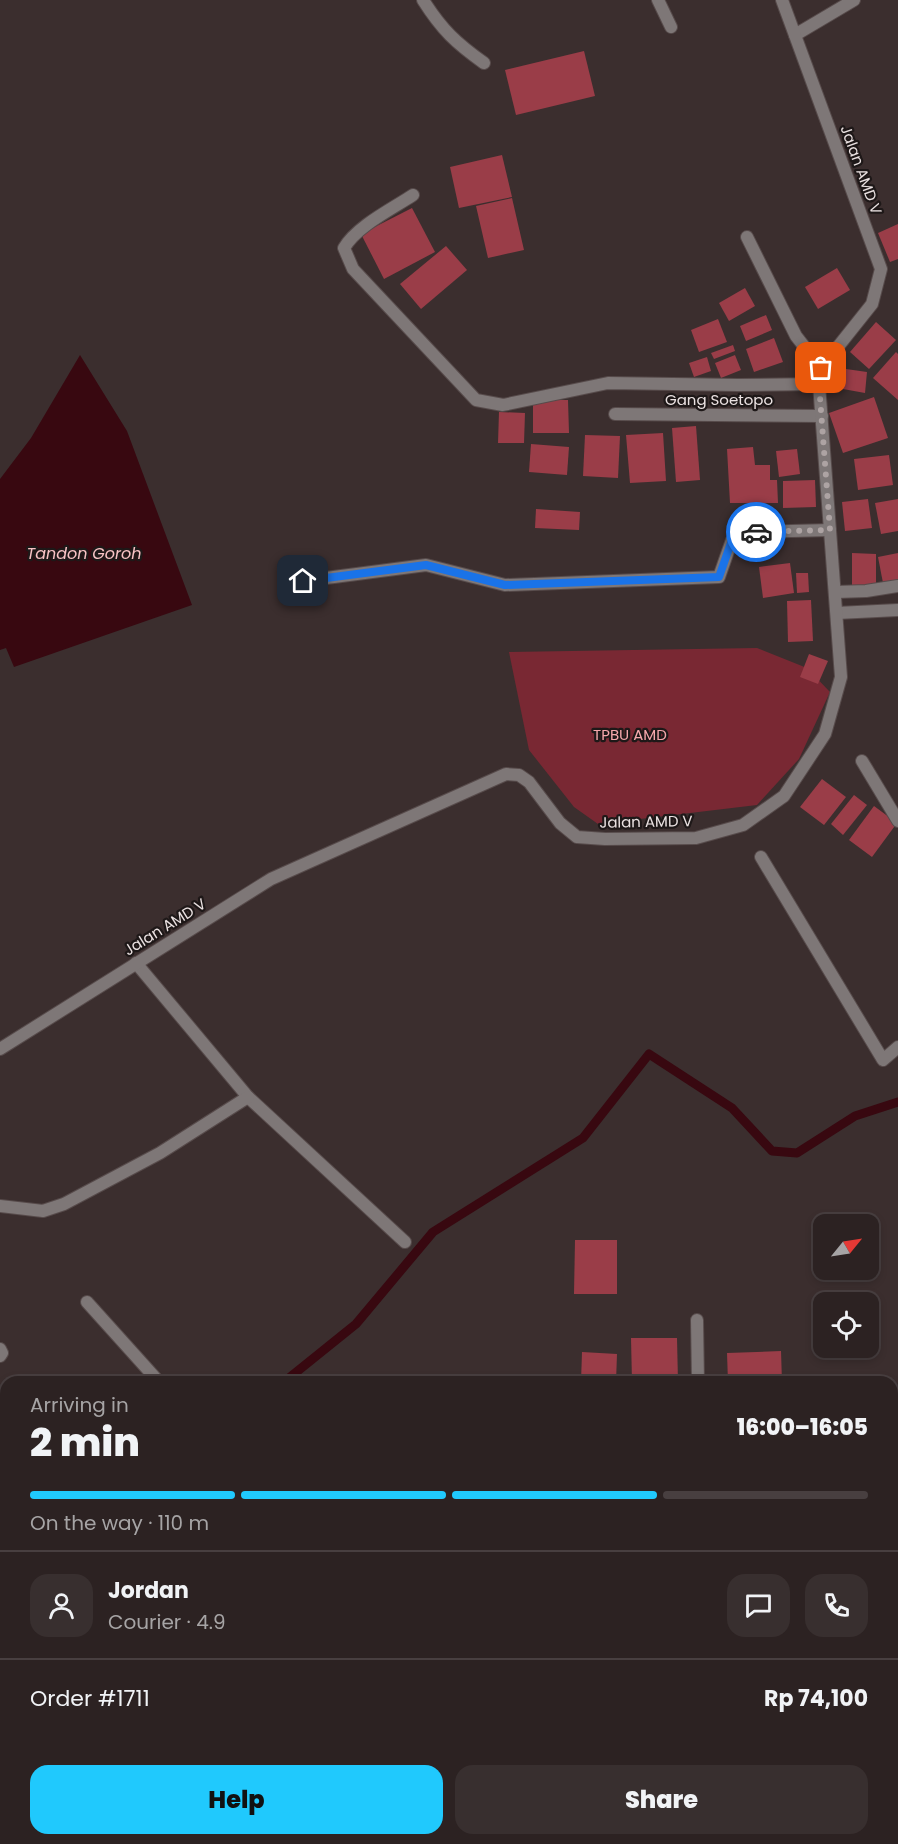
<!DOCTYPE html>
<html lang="en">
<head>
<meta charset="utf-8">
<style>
	:root { --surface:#2c2222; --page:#382f2f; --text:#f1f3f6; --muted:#a6a4a5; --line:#483f40; --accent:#20c9fd }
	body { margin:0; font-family:Poppins,sans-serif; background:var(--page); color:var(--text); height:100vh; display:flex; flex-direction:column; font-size:22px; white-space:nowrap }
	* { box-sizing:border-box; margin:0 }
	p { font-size:20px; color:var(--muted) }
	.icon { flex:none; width:33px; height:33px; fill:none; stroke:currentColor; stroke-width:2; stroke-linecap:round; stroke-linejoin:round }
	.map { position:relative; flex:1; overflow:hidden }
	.panel { position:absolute; left:0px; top:1376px; width:898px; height:470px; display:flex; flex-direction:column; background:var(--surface); border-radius:18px 18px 0 0; box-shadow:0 3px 9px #0003,0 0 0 2px var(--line) }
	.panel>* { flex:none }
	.needle { width:39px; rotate:60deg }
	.tools { position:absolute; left:813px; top:1214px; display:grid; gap:12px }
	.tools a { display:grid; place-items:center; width:66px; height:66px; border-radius:12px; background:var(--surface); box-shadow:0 3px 9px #0003,0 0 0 2px var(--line); font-size:30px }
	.pin { position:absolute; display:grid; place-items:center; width:51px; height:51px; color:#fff; margin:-26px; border-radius:12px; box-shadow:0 3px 9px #0006 }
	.courier { position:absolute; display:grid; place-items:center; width:60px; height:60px; margin:-30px; border:4px solid #1a73e8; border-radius:50%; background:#fff; color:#222; box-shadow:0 2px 8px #0007 }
	.headline em { font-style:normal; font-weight:800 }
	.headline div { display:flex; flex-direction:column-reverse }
	.headline { display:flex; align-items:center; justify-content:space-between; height:102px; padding:0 30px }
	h1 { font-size:39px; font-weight:800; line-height:45px }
	.bar { display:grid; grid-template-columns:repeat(4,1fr); gap:9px 6px; align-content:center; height:72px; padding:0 30px }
	.bar i { height:8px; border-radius:4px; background:var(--line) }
	.bar .active { background:var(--accent) }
	.bar p { grid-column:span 4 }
	.line { display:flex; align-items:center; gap:15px; padding:0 30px; border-top:2px solid var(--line) }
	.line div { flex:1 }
	.round { display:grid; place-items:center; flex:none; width:63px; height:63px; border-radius:18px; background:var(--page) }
	.action { display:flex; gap:12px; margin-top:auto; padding:12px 30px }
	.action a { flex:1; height:69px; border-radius:18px; background:var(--accent); color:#111; font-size:24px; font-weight:800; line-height:69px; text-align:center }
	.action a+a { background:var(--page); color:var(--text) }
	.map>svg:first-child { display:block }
	.green { fill:#792833 }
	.water { fill:#380810 }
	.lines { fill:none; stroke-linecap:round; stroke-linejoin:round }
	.stream { stroke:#380810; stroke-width:9 }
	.building { fill:#9a3d48 }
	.minor-casing { stroke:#574b4b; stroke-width:14 }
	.minor { stroke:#7e7777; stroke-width:12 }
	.done { stroke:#ada3a3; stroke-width:6; stroke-dasharray:0 10.8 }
	.route { stroke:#1a73e8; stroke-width:8 }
	.labels { text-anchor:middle; stroke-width:4.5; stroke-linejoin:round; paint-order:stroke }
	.street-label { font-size:15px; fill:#ebe2e2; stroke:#1e1818 }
	.park-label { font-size:15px; fill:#f5a7ab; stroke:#1e1818 }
	.water-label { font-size:16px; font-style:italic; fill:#f9c3c5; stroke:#1e1818 }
</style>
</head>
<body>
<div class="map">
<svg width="898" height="1844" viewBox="0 0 898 1844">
	<rect width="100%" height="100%" fill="#3b2e2e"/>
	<path class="green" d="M 757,648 L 807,668 L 830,692 L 799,759 L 757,805 L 598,824 L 574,807 L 529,750 L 509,652 Z"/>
	<path class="water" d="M 80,355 L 127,431 L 192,605 L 14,667 L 6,648 L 0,650 L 0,479 L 31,438 Z"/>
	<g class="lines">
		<g class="stream">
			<path d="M 284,1382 L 356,1324 L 433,1232 L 583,1138 L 649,1054 L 732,1108 L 772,1151 L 797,1153 L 855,1116 L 898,1102"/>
			<path d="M 0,1623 L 6,1621"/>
		</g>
	</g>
	<g class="building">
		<path d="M 584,51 L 595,96 L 516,115 L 505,70 Z"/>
		<path d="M 502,155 L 512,197 L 459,208 L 450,167 Z"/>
		<path d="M 512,198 L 524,250 L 488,258 L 476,206 Z"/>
		<path d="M 412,208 L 435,252 L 384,279 L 361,234 Z"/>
		<path d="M 898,224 L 898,259 L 890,262 L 878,233 Z"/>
		<path d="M 446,246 L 467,270 L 421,309 L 400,284 Z"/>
		<path d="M 837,268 L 850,290 L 818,309 L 805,287 Z"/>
		<path d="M 745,288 L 755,306 L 729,321 L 719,303 Z"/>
		<path d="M 766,315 L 772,330 L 746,341 L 740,326 Z"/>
		<path d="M 718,319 L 727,342 L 699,352 L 691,330 Z"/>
		<path d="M 876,322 L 896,340 L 869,369 L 850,352 Z"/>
		<path d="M 774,338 L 783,362 L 754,372 L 746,349 Z"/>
		<path d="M 733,345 L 735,351 L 714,359 L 711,353 Z"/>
		<path d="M 896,352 L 898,354 L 898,400 L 873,378 Z"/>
		<path d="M 735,355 L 741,370 L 721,378 L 715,363 Z"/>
		<path d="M 707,357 L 711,371 L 694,377 L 689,363 Z"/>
		<path d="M 846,369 L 867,372 L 865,393 L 843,389 Z"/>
		<path d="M 874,397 L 888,438 L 843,453 L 829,413 Z"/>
		<path d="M 533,400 L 568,400 L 569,433 L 533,433 Z"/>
		<path d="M 499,412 L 525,413 L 524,443 L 498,443 Z"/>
		<path d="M 696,426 L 700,480 L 676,482 L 672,428 Z"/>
		<path d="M 663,433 L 666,481 L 630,483 L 626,435 Z"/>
		<path d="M 585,435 L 620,436 L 618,478 L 583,476 Z"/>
		<path d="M 531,444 L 569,447 L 567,475 L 529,472 Z"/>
		<path d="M 753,447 L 755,465 L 770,465 L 770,480 L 777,480 L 778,503 L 730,503 L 727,449 Z"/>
		<path d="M 797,449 L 800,474 L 779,477 L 776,451 Z"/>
		<path d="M 889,455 L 893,485 L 858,490 L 854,459 Z"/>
		<path d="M 815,480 L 816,507 L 783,508 L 783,481 Z"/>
		<path d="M 868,499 L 872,528 L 845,531 L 842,502 Z"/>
		<path d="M 898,499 L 898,531 L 881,534 L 875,503 Z"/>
		<path d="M 536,509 L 580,512 L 579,530 L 535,528 Z"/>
		<path d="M 852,553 L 876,554 L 876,586 L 852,586 Z"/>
		<path d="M 898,553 L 898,580 L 883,583 L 878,557 Z"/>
		<path d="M 790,563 L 794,593 L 763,598 L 759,567 Z"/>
		<path d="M 796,573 L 808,573 L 809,592 L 797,593 Z"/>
		<path d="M 811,600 L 813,641 L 788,642 L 787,601 Z"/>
		<path d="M 809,654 L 828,661 L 818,684 L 800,677 Z"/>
		<path d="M 822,779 L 846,797 L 824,825 L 800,807 Z"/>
		<path d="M 854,795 L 867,805 L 843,835 L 831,824 Z"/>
		<path d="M 874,806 L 897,823 L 872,857 L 849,840 Z"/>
		<path d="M 575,1240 L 617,1240 L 617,1294 L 574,1294 Z"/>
		<path d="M 631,1338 L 677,1338 L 678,1382 L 632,1382 Z"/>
		<path d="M 781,1351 L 782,1382 L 728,1382 L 727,1353 Z"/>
		<path d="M 582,1352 L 617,1354 L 616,1382 L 581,1382 Z"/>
	</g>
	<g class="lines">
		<defs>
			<g id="minor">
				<path d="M 423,0 C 442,30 456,43 484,63"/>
				<path d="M 658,0 L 671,27"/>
				<path d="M 795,35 L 854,0"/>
				<path d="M 413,195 C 392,209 357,226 344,248 L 353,269 L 476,400 L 503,405 L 608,383 L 738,385 L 819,384"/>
				<path d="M 747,237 L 796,336 L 821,368"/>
				<path d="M 615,414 L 822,416"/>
				<path d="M 303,581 L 426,565 L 505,585 L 719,577 L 732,540 L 755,532 L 830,530"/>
				<path d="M 836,592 L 866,591 L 898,586"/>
				<path d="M 837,613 L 898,610"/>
				<path d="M 862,761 L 898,821"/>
				<path d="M 761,857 L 883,1060 L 898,1047"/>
				<path d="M 136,963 L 248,1097 L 405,1242"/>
				<path d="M 0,1049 L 271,879 L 506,774 L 519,775 L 529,782 L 560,823 L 577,837 L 605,839 L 696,838 L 743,825 L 784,796 L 825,734 L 841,677 L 819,384 L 821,368 L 872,304 L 881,269 L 782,0"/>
				<path d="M 0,1206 L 43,1211 L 64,1204 L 160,1153 L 248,1097"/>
				<path d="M 87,1302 L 159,1382"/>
				<path d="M 697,1320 L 698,1382"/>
				<path d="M 0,1349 L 2,1353 L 0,1356"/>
				<path d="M 892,1732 L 898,1726"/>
				<path d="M 578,1839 L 596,1844"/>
				<path d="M 521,1844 L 533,1839"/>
				<path d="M 666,1844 L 668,1839"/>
				<path d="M 803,1844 L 807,1839"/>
			</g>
		</defs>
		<use href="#minor" class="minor-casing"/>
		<use href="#minor" class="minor"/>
	</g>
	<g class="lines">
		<path class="done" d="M 756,532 L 830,530 L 819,384 L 821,368"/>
		<path class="route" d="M 303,581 L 426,565 L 505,585 L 719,577 L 732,540 L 756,532"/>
	</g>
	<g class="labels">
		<g class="street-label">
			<text transform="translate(861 170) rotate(70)" y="5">Jalan AMD V</text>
			<text x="719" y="405">Gang Soetopo</text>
			<text transform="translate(646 822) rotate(-1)" y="5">Jalan AMD V</text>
			<text transform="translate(165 927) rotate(-32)" y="5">Jalan AMD V</text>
		</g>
		<g class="park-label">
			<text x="630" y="740">TPBU AMD</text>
		</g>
		<g class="water-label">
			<text x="84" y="559">Tandon Goroh</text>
		</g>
	</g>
</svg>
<div class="tools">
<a><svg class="needle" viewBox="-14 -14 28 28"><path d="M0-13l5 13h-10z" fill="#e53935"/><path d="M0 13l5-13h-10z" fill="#a6a4a5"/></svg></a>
<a><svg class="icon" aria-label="locate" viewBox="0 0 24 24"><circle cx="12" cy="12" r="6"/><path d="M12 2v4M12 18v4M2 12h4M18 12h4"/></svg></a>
</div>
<div class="pin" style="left:821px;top:368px;background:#ea580c"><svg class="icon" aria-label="bag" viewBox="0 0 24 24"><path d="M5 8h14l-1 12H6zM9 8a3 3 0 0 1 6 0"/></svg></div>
<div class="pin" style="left:303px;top:581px;background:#1f2937"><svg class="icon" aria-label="home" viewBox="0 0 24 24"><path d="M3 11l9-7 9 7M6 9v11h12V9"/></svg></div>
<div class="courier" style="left:756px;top:532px"><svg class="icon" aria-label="car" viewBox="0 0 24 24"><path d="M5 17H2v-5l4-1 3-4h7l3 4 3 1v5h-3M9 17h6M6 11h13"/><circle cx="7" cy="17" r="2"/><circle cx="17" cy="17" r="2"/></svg></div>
<section class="panel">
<div class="headline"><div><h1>2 min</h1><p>Arriving in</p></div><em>16:00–16:05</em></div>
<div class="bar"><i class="active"></i><i class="active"></i><i class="active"></i><i></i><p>On the way · 110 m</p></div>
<div class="line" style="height:108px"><a class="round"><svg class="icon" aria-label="person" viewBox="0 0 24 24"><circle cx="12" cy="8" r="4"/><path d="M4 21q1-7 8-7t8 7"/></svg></a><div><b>Jordan</b><p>Courier · 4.9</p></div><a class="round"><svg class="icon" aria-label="chat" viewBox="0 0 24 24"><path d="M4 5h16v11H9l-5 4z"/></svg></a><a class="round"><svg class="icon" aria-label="phone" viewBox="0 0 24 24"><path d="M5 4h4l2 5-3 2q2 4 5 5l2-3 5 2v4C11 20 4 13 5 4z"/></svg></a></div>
<div class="line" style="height:78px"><div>Order #1711</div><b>Rp 74,100</b></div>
<div class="action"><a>Help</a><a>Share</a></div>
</section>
</div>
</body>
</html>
